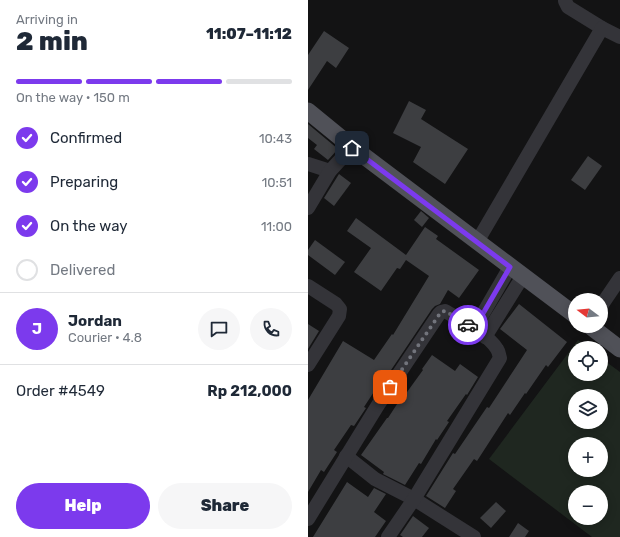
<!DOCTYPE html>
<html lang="en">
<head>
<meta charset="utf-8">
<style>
	:root { --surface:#fff; --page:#f6f6f7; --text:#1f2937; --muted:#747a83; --line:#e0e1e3; --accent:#7c3aed }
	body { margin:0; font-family:Rubik,sans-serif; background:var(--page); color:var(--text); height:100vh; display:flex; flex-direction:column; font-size:15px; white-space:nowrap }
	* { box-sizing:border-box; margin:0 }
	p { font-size:13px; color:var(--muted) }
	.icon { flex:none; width:22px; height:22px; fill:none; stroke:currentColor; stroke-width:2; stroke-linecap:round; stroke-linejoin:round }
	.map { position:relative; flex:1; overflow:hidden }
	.drawer { display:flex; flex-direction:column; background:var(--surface); width:308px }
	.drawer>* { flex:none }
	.needle { width:26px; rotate:286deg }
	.controls { position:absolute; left:260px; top:293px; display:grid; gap:8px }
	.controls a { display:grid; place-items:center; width:40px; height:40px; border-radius:50%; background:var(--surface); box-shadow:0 2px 10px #0003; font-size:20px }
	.pin { position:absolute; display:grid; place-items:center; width:34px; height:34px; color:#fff; margin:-17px; border-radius:8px; box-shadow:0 2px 6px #0006 }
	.courier { position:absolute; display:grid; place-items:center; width:40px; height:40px; margin:-20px; border:3px solid #7c3aed; border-radius:50%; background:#fff; color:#222; box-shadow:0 1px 5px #0007 }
	.summary em { font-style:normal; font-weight:800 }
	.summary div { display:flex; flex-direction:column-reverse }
	.summary { display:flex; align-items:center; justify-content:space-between; height:68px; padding:0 16px }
	h1 { font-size:26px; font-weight:800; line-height:30px }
	.bar { display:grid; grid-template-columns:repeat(4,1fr); gap:6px 4px; align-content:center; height:48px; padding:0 16px }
	.bar i { height:5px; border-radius:3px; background:var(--line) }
	.bar .active { background:var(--accent) }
	.bar p { grid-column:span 4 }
	.line { display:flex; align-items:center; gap:10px; padding:0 16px; border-top:1px solid var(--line) }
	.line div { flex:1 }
	.round { display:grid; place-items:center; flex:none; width:42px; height:42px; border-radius:21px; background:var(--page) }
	ol { padding:0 16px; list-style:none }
	li { display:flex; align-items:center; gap:12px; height:44px }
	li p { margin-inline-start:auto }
	li .icon { padding:4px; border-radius:50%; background:var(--accent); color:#fff; stroke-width:4 }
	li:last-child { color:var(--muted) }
	li i { width:22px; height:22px; border:2px solid var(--line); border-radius:50% }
	.primary-button { display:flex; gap:8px; margin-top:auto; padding:8px 16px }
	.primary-button a { flex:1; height:46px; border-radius:24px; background:var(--accent); color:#fff; font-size:16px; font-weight:800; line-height:46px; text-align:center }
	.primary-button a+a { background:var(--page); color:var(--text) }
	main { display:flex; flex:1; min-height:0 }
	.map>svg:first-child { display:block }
	.green { fill:#1f2720; fill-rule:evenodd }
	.building { fill:#3d3e41 }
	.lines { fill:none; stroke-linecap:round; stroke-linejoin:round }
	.minor { stroke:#343439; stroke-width:14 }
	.major { stroke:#505158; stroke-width:17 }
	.done { stroke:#72747c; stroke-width:4; stroke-dasharray:0 7.2 }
	.route { stroke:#7c3aed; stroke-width:5 }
</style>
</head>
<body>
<main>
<section class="drawer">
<div class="summary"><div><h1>2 min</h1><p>Arriving in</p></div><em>11:07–11:12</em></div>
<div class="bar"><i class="active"></i><i class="active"></i><i class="active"></i><i></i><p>On the way · 150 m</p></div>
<ol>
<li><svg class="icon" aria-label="check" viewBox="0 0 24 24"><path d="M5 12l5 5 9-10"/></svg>Confirmed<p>10:43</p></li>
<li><svg class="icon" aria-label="check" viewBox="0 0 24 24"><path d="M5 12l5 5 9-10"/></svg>Preparing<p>10:51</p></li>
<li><svg class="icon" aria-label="check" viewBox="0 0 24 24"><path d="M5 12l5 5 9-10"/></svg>On the way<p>11:00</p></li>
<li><i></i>Delivered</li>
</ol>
<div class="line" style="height:72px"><b class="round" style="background:var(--accent);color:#fff">J</b><div><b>Jordan</b><p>Courier · 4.8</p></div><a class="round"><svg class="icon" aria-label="chat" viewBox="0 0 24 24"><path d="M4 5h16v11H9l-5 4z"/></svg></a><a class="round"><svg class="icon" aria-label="phone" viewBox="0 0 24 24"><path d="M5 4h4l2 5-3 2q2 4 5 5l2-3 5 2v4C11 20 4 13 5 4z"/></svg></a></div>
<div class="line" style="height:52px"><div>Order #4549</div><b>Rp 212,000</b></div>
<div class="primary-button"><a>Help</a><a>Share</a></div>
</section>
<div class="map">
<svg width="312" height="537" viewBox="0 0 312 537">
	<rect width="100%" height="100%" fill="#131314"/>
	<path class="green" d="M 270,340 L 280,348 L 267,348 L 267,374 L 293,374 L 293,358 L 312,372 L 312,537 L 284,537 L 181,459 ZM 267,396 L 293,396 L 293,422 L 267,422 ZM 267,444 L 293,444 L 293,470 L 267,470 ZM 267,492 L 293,492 L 293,518 L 267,518 Z"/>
	<g class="building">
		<path d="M 16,31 L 41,48 L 28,68 L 19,61 L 0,90 L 0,55 Z"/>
		<path d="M 101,101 L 118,110 L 113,119 L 160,149 L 137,184 L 105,162 L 113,147 L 85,133 Z"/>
		<path d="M 0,124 L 30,149 L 20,160 L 6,149 L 9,145 L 0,138 Z"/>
		<path d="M 280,156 L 294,166 L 277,190 L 263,180 Z"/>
		<path d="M 31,174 L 43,183 L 26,206 L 16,198 Z"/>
		<path d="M 113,211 L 121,218 L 114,227 L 106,220 Z"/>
		<path d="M 48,218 L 98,255 L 117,227 L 130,236 L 128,239 L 171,270 L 151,298 L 140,290 L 132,304 L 127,306 L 124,309 L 75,382 L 73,381 L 56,407 L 58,408 L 46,426 L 43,425 L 26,450 L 29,452 L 16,472 L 13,470 L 0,492 L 0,400 L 35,341 L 66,360 L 84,334 L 85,335 L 121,276 L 98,260 L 92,269 L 89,268 L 73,291 L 46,272 L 63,248 L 39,231 Z"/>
		<path d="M 7,240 L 37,262 L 27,275 L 0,255 L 0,250 Z"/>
		<path d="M 211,304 L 259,342 L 240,367 L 238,365 L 218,394 L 217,393 L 202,415 L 200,413 L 169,461 L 166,459 L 145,489 L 148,491 L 137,508 L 118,496 L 145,453 L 147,454 L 179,407 L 181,408 L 219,350 L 192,329 Z"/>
		<path d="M 0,324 L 11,331 L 0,349 Z"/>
		<path d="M 124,355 L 147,371 L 152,364 L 170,377 L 159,395 L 158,394 L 139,421 L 141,422 L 129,440 L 128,439 L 113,464 L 111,463 L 97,485 L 75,474 L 76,472 L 53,455 L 79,418 L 80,418 L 93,398 L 94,399 L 115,370 L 114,369 Z"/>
		<path d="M 39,482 L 60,497 L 66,488 L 78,494 L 66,512 L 78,521 L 67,537 L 5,537 Z"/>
		<path d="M 188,502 L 198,511 L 183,528 L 172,518 Z"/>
		<path d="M 105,516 L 121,528 L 114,537 L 95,537 L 92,535 Z"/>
		<path d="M 210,523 L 221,531 L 217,537 L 201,537 Z"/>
	</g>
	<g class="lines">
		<g class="minor">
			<path d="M 257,0 L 257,1 L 260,7 L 294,28"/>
			<path d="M 0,164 L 22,171"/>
			<path d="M 0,208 L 22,171 L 44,147"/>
			<path d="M 169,242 L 294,28 L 312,37"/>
			<path d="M 0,286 L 28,304 L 32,309 L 31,316 L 0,365"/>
			<path d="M 293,306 L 312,278"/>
			<path d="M 166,329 L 202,267"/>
			<path d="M 177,337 L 215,276"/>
			<path d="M 38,456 L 67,479 L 106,499 L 166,537"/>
			<path d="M 0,519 L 70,405 L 131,314 L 133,312 L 137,311 C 152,320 180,334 189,349 C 191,352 191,355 192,358 L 106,499 L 80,537"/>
		</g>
		<g class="major">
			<path d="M 0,111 L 44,147 L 267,315"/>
			<path d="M 282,326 L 312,349"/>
		</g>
	</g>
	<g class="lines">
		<path class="done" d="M 82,387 L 133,312 L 137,311 L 160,325"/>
		<path class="route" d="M 44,148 L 202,267 L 166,329 L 160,325"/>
	</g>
</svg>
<div class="controls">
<a><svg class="needle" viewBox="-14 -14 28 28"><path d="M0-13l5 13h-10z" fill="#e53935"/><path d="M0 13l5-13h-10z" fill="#747a83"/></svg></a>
<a><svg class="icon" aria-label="locate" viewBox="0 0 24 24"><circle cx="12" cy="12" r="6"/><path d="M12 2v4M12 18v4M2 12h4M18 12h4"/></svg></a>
<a><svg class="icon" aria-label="layers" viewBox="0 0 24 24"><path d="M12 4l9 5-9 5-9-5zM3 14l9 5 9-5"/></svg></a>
<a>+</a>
<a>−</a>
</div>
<div class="pin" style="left:82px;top:387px;background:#ea580c"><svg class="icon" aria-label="bag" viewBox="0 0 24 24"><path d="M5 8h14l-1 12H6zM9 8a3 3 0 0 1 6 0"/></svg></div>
<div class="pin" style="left:44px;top:148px;background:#1f2937"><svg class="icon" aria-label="home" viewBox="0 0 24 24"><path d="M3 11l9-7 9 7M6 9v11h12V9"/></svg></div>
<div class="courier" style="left:160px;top:325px"><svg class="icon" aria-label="car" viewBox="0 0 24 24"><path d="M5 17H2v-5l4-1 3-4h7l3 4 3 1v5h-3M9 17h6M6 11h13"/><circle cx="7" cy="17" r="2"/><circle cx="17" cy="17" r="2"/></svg></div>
</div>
</main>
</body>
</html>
